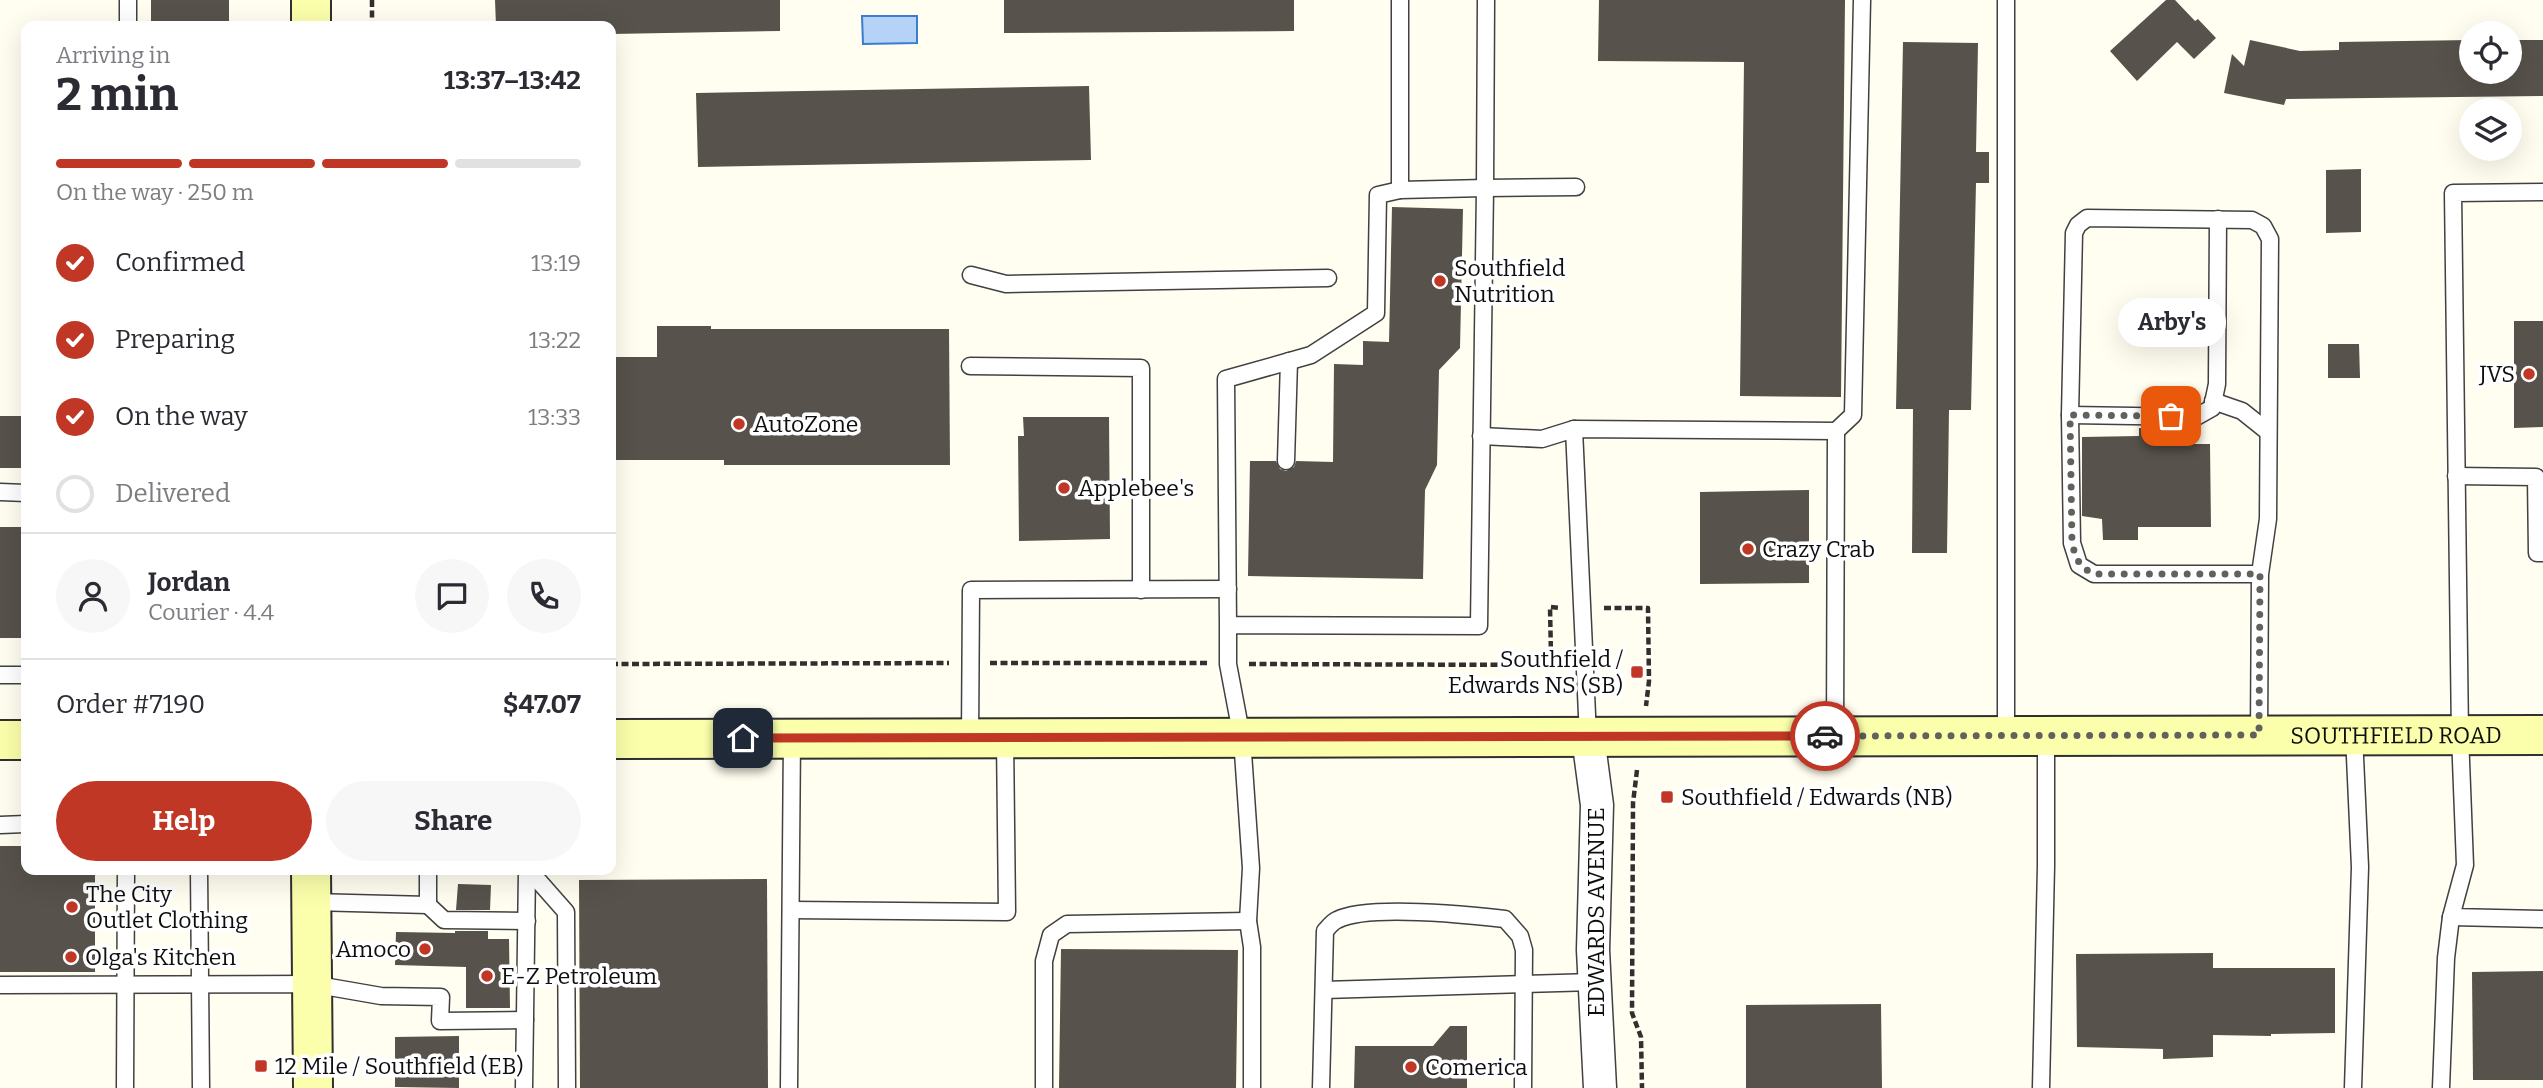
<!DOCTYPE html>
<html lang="en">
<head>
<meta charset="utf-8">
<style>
	:root { --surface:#fff; --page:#f7f7f7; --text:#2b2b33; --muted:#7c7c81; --line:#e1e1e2; --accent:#c03725 }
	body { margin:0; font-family:Bitter,serif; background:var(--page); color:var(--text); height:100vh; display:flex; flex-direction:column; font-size:26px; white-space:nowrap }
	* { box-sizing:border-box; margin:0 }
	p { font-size:23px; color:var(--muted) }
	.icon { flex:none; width:38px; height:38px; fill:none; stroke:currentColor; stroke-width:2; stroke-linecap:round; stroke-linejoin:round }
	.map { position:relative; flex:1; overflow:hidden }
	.sheet { position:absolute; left:21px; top:21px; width:595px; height:854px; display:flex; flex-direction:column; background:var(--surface); border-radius:14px; box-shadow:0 7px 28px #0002 }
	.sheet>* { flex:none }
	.buttons { position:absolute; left:2459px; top:21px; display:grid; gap:14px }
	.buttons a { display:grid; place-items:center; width:63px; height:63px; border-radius:50%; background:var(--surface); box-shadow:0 7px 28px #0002; font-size:35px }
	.pin { position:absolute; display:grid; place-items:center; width:60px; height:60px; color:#fff; margin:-30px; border-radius:14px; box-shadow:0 4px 10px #0006 }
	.courier { position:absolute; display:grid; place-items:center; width:70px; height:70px; margin:-35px; border:5px solid #c03725; border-radius:50%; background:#fff; color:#222; box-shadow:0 2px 9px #0007 }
	.bubble { position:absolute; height:49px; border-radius:24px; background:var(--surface); box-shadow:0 7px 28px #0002; font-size:23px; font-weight:700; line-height:49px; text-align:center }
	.summary em { font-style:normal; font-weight:700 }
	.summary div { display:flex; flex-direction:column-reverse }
	.summary { display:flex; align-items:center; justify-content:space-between; height:119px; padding:0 35px }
	h1 { font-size:46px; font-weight:700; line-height:52px }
	.bar { display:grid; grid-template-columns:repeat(4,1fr); gap:10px 7px; align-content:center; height:84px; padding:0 35px }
	.bar i { height:9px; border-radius:5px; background:var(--line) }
	.bar .selected { background:var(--accent) }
	.bar p { grid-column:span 4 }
	.line { display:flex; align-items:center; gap:18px; padding:0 35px; border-top:2px solid var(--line) }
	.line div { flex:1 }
	.round { display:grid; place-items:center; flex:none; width:74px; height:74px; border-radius:37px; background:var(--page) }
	ol { padding:0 35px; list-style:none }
	li { display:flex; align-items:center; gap:21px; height:77px }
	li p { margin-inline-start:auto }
	li .icon { padding:7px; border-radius:50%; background:var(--accent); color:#fff; stroke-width:4 }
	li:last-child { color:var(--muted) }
	li i { width:38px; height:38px; border:4px solid var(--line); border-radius:50% }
	.primary-button { display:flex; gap:14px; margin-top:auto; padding:14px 35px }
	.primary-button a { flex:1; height:80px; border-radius:42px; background:var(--accent); color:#fff; font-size:28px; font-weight:700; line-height:80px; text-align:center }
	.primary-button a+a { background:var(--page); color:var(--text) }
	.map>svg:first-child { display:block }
	.water { fill:#b4d3f7; stroke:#3b7cce; stroke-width:2 }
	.building { fill:#57524b }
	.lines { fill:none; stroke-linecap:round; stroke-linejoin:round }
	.lane-casing { stroke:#414141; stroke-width:19 }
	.street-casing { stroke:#414141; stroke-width:35 }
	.secondary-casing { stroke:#303030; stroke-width:42 }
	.path { stroke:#303030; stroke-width:4.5; stroke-dasharray:7 3.5; stroke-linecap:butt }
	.lane { stroke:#fff; stroke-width:16 }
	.street { stroke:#fff; stroke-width:32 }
	.secondary { stroke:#fbffab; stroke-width:38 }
	.done { stroke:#62625d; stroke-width:7; stroke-dasharray:0 12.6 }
	.route { stroke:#c03725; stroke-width:9 }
	.poi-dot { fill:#c03725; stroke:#fff; stroke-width:2.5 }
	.labels { text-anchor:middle; stroke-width:7; stroke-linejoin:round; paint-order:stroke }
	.poi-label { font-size:23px; fill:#0e0e0e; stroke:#fff; text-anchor:start }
	.street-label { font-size:23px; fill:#0e0e0e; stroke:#fff }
</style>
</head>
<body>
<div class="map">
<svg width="2543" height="1088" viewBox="0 0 2543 1088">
	<rect width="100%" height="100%" fill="#fffef0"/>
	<path class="water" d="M 862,16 L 917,16 L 917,43 L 863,44 Z"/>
	<g class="building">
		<rect x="151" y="0" width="78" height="26"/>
		<path d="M 495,0 L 780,0 L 780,31 L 611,34 L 611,26 L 496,26 Z"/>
		<path d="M 1004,0 L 1294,0 L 1294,31 L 1004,33 Z"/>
		<path d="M 1599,0 L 1845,0 L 1841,397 L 1740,396 L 1744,62 L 1598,61 Z"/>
		<path d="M 2166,0 L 2175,0 L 2195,21 L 2198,19 L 2216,38 L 2194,59 L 2177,42 L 2137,81 L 2110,51 Z"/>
		<path d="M 2250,40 L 2300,51 L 2339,50 L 2339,42 L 2471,40 L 2471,72 L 2510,72 L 2510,40 L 2543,40 L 2543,96 L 2286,99 L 2284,105 L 2224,93 L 2232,54 L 2244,66 Z"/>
		<path d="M 1903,42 L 1978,43 L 1976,152 L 1989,152 L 1989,183 L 1976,183 L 1971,410 L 1949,410 L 1947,553 L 1912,553 L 1913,409 L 1896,409 Z"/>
		<path d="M 1089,86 L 1091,160 L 698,167 L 696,93 Z"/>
		<path d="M 2361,169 L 2361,232 L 2326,233 L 2326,170 Z"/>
		<path d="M 1392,207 L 1463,209 L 1460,348 L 1439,370 L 1437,465 L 1425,490 L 1423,579 L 1248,576 L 1250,461 L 1276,461 L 1280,469 L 1286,471 L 1294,467 L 1296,461 L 1333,462 L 1334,364 L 1363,365 L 1363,341 L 1389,342 Z"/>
		<path d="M 2514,321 L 2543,321 L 2543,427 L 2514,428 Z"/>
		<path d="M 657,326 L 711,326 L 711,329 L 949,329 L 950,465 L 724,465 L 724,460 L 611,460 L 611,357 L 657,357 Z"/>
		<path d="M 2328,344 L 2359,344 L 2360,378 L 2328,378 Z"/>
		<path d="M 0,416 L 26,416 L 25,468 L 0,468 Z"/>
		<path d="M 1023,417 L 1109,417 L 1110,539 L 1019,541 L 1018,436 L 1024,436 Z"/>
		<path d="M 2139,428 L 2163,429 L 2163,444 L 2210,444 L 2211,527 L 2138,527 L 2138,540 L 2103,540 L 2102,519 L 2082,516 L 2082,437 L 2139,436 Z"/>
		<path d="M 1809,490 L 1809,583 L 1700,584 L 1700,492 Z"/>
		<rect x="0" y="527" width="26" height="111"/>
		<path d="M 0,846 L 26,846 L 26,870 L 95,870 L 95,972 L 0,972 Z"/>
		<path d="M 767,879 L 768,1088 L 580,1088 L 579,880 Z"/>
		<path d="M 458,884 L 491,885 L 490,910 L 456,910 Z"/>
		<path d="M 455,931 L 488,931 L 488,939 L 509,939 L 510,1008 L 466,1008 L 466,967 L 395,965 L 396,932 L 455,933 Z"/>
		<path d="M 1061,949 L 1238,950 L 1236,1088 L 1059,1088 Z"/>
		<path d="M 2213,953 L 2213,968 L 2335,968 L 2335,1033 L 2271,1034 L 2271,1036 L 2213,1035 L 2213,1057 L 2163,1059 L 2163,1049 L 2077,1047 L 2076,954 Z"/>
		<path d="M 2543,971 L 2543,1080 L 2473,1080 L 2472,972 Z"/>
		<path d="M 1881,1004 L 1882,1088 L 1746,1088 L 1746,1005 Z"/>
		<path d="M 1450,1026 L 1467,1026 L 1467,1088 L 1354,1088 L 1355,1046 L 1433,1046 Z"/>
		<path d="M 459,1036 L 459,1088 L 395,1087 L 395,1037 Z"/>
	</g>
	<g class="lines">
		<defs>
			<g id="lane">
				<path d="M 128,0 L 128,26"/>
				<path d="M 1400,0 L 1400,190"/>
				<path d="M 1486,0 L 1485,188 L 1576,187"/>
				<path d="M 2543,192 L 2453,193 L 2460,735 L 2465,865 L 2451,917 L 2543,919"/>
				<path d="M 971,275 L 1006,284 L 1328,278"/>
				<path d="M 970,366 L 1141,368 L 1141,590"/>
				<path d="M 2213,401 L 2242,411 L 2267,431"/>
				<path d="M 2070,415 L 2196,417 L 2212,408 L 2217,384 L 2218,219"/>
				<path d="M 1481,436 L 1542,439 L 1574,429"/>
				<path d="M 1286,461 L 1289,361"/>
				<path d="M 2456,476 L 2536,477 L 2537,553 L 2543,553"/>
				<path d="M 0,492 L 26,493"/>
				<path d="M 1228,625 L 1479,626 L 1485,188 L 1400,190 L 1378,195 L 1376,313 L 1311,355 L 1226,379 L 1228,625 L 1228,664 L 1242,738 L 1251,868 L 1248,921 L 1252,947 L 1252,1088"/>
				<path d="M 0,675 L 26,675"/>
				<path d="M 2259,735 L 2260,574 L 2268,519 L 2270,239 L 2263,226 L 2252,220 L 2087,218 L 2078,225 L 2074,233 L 2070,415 L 2072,543 L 2079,565 L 2094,574 L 2260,574"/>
				<path d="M 1835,736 L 1836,431"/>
				<path d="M 2006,736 L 2006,0"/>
				<path d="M 1588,737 L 1574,429 L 1836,431 L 1853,415 L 1862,0"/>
				<path d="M 970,739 L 971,590 L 1228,589"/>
				<path d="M 0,825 L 26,824"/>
				<path d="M 199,870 L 201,1088"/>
				<path d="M 529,870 L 566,912 L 567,1088"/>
				<path d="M 312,902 L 428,905 L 428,870"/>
				<path d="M 428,905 L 444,920 L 527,921"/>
				<path d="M 791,910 L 1007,912 L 1005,738"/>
				<path d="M 0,985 L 312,984 L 381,996 L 441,997 L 440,1021 L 525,1020"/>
				<path d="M 1324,990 L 1594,982"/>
				<path d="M 125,1088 L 126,870"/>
				<path d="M 524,1088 L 527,870"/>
				<path d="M 789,1088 L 792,737"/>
				<path d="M 1044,1088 L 1044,961 L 1051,935 L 1067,924 L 1248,921"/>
				<path d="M 1321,1088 L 1325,931 C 1328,928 1332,922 1337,920 C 1368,904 1469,915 1505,919 L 1520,936 L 1524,950 L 1523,1088"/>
				<path d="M 2041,1088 L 2046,866 L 2046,735"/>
				<path d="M 2353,1088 L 2360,867 L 2354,735"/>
				<path d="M 2441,1088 L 2446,958 L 2451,917"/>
			</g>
			<path id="street" d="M 1588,737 L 1597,805 L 1593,950 L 1600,1088"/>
			<g id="secondary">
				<path d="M 311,26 L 311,0"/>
				<path id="s1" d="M 611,739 L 2543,735"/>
				<path d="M 0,740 L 26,740"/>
				<path d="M 311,870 L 313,1088"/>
			</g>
		</defs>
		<use href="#lane" class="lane-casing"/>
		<use href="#street" class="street-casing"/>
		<use href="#secondary" class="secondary-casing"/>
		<g class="path">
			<path d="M 372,0 L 372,26"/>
			<path d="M 1604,608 L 1648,608 L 1649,681 L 1646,706"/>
			<path d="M 990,663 L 1208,663"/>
			<path d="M 611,664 L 949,663"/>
			<path d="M 1249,664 L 1542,665 L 1548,663 L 1551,657 L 1550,607 L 1560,608"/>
			<path d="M 1637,770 L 1633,803 L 1632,1013 L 1641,1037 L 1642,1088"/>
		</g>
		<use href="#lane" class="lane"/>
		<use href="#street" class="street"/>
		<use href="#secondary" class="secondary"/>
	</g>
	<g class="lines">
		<path class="done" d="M 1825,736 L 2259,735 L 2260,574 L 2094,574 C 2079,567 2076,559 2072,543 L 2070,415 L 2171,416"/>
		<path class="route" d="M 743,738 L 1825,736"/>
	</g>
	<g class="poi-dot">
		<circle cx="1440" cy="281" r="7"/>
		<circle cx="2529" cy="374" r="7"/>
		<circle cx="739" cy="424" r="7"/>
		<circle cx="1064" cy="488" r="7"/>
		<circle cx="1748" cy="549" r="7"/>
		<rect x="1630" y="665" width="14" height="14" rx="3.5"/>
		<rect x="1660" y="790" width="14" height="14" rx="3.5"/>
		<circle cx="72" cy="907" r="7"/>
		<circle cx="425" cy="949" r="7"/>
		<circle cx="71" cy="957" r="7"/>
		<circle cx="487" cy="976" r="7"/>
		<rect x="254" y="1059" width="14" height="14" rx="3.5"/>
		<circle cx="1411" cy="1067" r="7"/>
	</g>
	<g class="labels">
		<g class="poi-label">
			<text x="1454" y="276">Southfield<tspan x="1454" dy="26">Nutrition</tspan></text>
			<text x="2515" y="382" text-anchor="end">JVS</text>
			<text x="753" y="432">AutoZone</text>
			<text x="1078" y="496">Applebee's</text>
			<text x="1762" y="557">Crazy Crab</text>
			<text x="1623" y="667" text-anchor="end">Southfield /<tspan x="1623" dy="26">Edwards NS (SB)</tspan></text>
			<text x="1681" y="805">Southfield / Edwards (NB)</text>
			<text x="86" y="902">The City<tspan x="86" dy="26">Outlet Clothing</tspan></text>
			<text x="411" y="957" text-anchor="end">Amoco</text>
			<text x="85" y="965">Olga's Kitchen</text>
			<text x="501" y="984">E-Z Petroleum</text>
			<text x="275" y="1074">12 Mile / Southfield (EB)</text>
			<text x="1425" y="1075">Comerica</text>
		</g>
		<g class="street-label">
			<text dy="8" stroke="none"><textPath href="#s1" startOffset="1785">SOUTHFIELD ROAD</textPath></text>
			<text transform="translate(1596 912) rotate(-90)" y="8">EDWARDS AVENUE</text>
		</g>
	</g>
</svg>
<div class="buttons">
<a><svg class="icon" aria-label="locate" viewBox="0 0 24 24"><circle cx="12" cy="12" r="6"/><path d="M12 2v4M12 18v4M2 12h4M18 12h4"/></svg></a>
<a><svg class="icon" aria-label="layers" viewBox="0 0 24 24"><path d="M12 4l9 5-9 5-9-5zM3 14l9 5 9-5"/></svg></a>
</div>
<div class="pin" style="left:2171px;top:416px;background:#ea580c"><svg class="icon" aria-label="bag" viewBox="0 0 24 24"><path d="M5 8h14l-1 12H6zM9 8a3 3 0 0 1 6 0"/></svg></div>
<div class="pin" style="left:743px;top:738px;background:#1f2937"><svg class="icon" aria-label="home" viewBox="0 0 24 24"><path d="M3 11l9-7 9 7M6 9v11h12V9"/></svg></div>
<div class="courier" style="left:1825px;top:736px"><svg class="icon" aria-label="car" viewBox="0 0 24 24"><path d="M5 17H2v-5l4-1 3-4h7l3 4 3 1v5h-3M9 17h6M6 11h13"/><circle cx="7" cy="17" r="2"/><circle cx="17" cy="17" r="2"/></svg></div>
<div class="bubble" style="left:2118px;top:298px;width:108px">Arby's</div>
<section class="sheet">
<div class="summary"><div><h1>2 min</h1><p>Arriving in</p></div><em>13:37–13:42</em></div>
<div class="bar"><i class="selected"></i><i class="selected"></i><i class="selected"></i><i></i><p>On the way · 250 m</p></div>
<ol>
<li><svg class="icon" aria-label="check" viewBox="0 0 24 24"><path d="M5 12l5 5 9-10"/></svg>Confirmed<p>13:19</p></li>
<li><svg class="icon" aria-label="check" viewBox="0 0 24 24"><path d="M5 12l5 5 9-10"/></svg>Preparing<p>13:22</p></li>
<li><svg class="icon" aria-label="check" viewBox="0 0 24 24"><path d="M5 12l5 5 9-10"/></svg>On the way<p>13:33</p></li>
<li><i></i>Delivered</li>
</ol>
<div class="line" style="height:126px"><a class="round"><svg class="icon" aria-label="person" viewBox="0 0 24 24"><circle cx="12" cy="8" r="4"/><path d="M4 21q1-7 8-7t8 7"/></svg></a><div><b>Jordan</b><p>Courier · 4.4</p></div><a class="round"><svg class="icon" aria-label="chat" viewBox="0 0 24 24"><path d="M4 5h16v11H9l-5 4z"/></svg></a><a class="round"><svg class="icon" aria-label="phone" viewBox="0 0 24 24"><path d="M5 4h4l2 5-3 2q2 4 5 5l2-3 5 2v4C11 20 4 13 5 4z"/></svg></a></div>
<div class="line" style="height:91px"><div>Order #7190</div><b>$47.07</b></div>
<div class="primary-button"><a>Help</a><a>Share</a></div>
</section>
</div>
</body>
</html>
